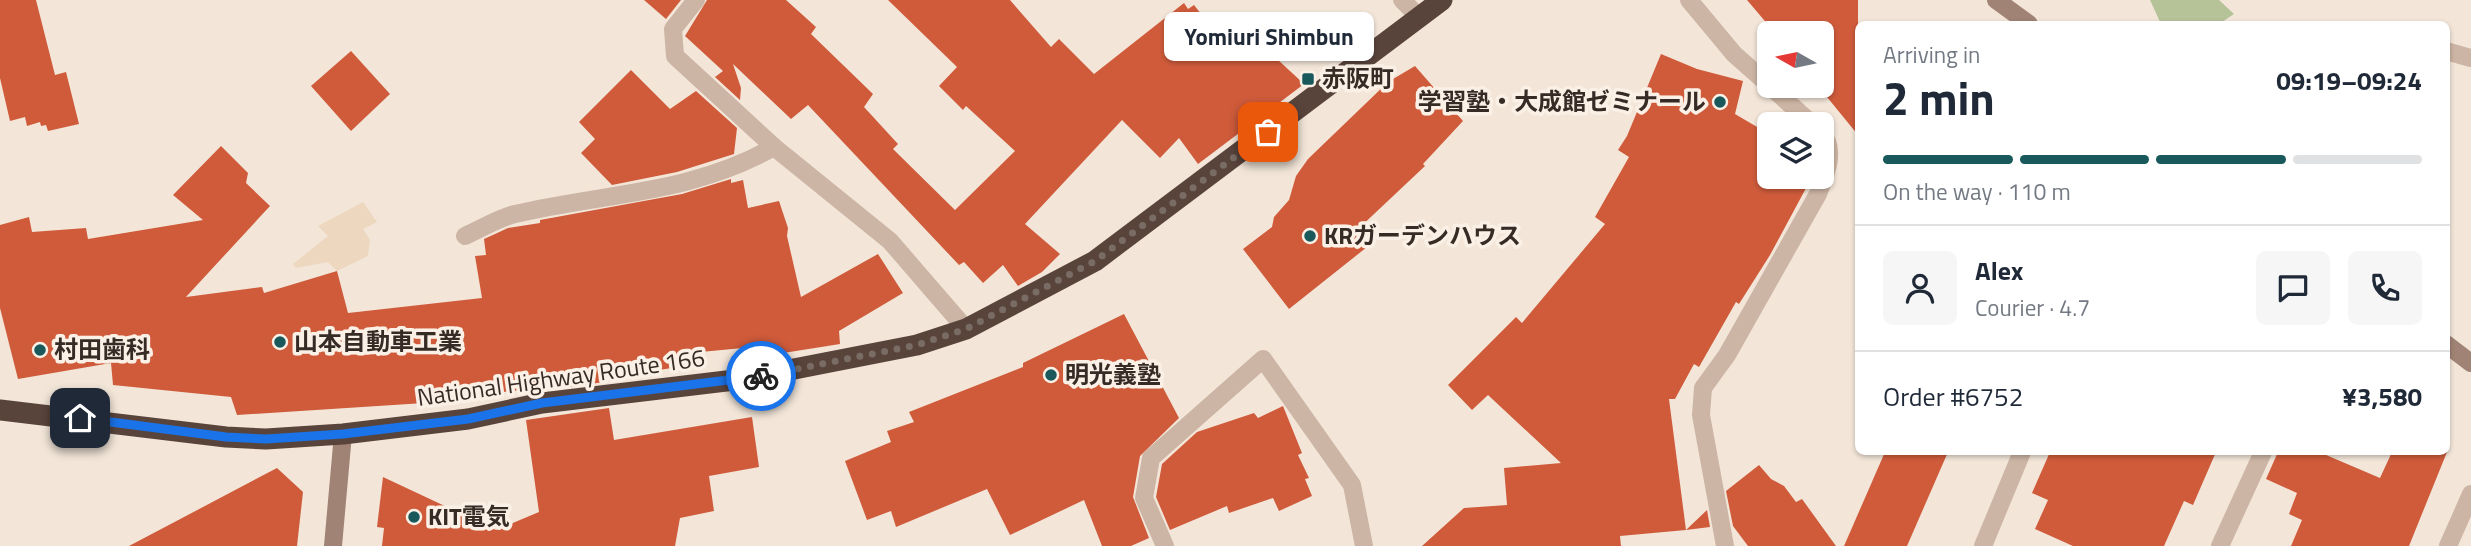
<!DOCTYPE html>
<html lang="en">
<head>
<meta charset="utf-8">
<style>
	:root { --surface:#fff; --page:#f6f6f7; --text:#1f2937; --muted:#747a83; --line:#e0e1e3; --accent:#19595b }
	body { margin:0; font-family:"Titillium Web","Noto Sans JP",sans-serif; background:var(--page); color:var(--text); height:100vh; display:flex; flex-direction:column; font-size:26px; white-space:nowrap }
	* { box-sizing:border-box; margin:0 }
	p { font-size:23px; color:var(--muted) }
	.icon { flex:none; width:38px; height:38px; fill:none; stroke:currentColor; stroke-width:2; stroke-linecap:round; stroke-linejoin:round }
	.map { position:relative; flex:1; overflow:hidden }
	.panel { position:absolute; left:1855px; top:21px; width:595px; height:434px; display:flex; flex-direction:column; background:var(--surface); border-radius:10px; box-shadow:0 2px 5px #0004 }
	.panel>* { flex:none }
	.needle { width:46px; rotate:279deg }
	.fabs { position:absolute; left:1757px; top:21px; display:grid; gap:14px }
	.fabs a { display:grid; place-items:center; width:77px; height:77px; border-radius:10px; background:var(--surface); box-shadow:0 2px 5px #0004; font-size:35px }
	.pin { position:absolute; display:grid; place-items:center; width:60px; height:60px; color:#fff; margin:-30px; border-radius:14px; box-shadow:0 4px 10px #0006 }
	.courier { position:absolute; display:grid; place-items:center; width:70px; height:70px; margin:-35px; border:5px solid #1a73e8; border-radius:50%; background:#fff; color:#222; box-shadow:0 2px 9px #0007 }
	.bubble { position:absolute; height:49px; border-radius:10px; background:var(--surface); box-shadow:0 2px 5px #0004; font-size:23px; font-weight:700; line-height:49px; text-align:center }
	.head em { font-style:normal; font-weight:700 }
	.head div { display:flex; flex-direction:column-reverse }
	.head { display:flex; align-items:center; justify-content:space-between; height:119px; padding:0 28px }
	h1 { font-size:46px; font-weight:700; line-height:52px }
	.bar { display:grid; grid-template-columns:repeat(4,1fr); gap:10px 7px; align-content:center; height:84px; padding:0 28px }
	.bar i { height:9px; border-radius:5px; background:var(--line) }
	.bar .active { background:var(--accent) }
	.bar p { grid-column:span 4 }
	.line { display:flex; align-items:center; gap:18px; padding:0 28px; border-top:2px solid var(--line) }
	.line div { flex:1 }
	.round { display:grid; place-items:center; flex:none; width:74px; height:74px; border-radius:10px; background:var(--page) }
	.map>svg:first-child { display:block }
	.green { fill:#b6c398 }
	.plaza { fill:#edd7be }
	.building { fill:#cf5b3b }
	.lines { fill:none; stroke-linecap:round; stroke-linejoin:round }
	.street { stroke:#ccb5a4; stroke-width:18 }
	.secondary { stroke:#a08375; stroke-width:18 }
	.highway { stroke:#59443c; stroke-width:21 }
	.done { stroke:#796c65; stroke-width:7; stroke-dasharray:0 12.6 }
	.route { stroke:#1a73e8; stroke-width:9 }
	.poi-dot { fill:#19595b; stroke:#fbf0e5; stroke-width:2.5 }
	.labels { text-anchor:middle; stroke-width:7; stroke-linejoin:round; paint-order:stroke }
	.poi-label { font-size:24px; font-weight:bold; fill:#372b26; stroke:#fbf0e5; text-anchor:start }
	.street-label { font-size:24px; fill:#372b26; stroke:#fbf0e5 }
</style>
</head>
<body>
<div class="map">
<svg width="2471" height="546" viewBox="0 0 2471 546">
	<rect width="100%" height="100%" fill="#f3e6d9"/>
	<path class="green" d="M 2150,0 L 2219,0 L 2234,14 L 2219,24 L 2161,24 Z"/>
	<path class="plaza" d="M 363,202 L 377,222 L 363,229 L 370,240 L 368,256 L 337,271 L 328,262 L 296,268 L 293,264 L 328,236 L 318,226 Z"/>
	<g class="building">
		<path d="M 0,0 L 36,0 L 55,75 L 66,72 L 79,124 L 48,131 L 46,125 L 41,126 L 40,122 L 27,126 L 25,117 L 10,121 L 0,78 Z"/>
		<path d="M 644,0 L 681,0 L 666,19 Z"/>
		<path d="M 707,0 L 786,0 L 816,27 L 811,34 L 873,94 L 864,107 L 898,144 L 893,149 L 955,210 L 1015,151 L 966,106 L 963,110 L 939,86 L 957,67 L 888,0 L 1010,0 L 1051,47 L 1059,39 L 1094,74 L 1184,3 L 1188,9 L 1194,5 L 1231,52 L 1250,36 L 1262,51 L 1265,48 L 1304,84 L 1198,164 L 1179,138 L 1160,158 L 1122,120 L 1025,224 L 1060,254 L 1042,272 L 1018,286 L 1003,265 L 983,283 L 964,262 L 959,265 L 808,105 L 791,119 L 733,64 L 741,88 L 740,100 L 715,77 L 723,71 L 685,36 Z"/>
		<path d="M 1747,0 L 1858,0 L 1858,135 L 1818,86 L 1822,86 L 1822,33 L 1775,33 Z"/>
		<path d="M 351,51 L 390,94 L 351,131 L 311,86 Z"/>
		<path d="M 1661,54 L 1697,69 L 1743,81 L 1735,114 L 1769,134 L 1769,177 L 1812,177 L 1770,255 L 1739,304 L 1736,302 L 1699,367 L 1694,364 L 1675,399 L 1669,399 L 1686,530 L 1620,536 L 1621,546 L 1422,546 L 1464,508 L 1507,505 L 1504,468 L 1561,463 L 1488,395 L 1472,410 L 1448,385 L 1516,317 L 1522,323 L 1605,224 L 1595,217 L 1629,157 L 1618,150 L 1627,136 Z"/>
		<path d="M 1415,66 L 1463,121 L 1423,164 L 1425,166 L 1356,231 L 1367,247 L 1289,309 L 1243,249 L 1272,227 L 1274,217 L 1289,200 L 1296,176 L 1308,159 L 1388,82 Z"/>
		<path d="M 631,70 L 670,109 L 696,91 L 737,128 L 734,154 L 677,172 L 612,185 L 581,153 L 595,139 L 579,122 Z"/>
		<path d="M 221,146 L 248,173 L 246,183 L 270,206 L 186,297 L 262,287 L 264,293 L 337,271 L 348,313 L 482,298 L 475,256 L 486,255 L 484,239 L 495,234 L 508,228 L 540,223 L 540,220 L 682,194 L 731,179 L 731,183 L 743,180 L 748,208 L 779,201 L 788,228 L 787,236 L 801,297 L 878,254 L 903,293 L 839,331 L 840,344 L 777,354 L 776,345 L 690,353 L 690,365 L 604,379 L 604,382 L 522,394 L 522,390 L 455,397 L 455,401 L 237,415 L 231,397 L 113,385 L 111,363 L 18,379 L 0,308 L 0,225 L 29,217 L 32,232 L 86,228 L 88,239 L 203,220 L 173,195 Z"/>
		<path d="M 1124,314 L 1179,418 L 1140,456 L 1133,497 L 1149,538 L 1131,546 L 1102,546 L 1084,500 L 1010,535 L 987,489 L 896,527 L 891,511 L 867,520 L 845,461 L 891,442 L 887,431 L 914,422 L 909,412 L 1023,367 L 1023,363 Z"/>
		<path d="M 1283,406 L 1302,453 L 1298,455 L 1309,478 L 1305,479 L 1312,496 L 1279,511 L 1273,498 L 1229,513 L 1227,506 L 1170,530 L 1156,497 L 1162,464 L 1197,432 L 1254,413 L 1258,418 Z"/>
		<path d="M 609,408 L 614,440 L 752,417 L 759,467 L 709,476 L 714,511 L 680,518 L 675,546 L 382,546 L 384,528 L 377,527 L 383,477 L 496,530 L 539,512 L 526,420 Z"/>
		<path d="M 1885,452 L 1948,452 L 1907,546 L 1844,546 Z"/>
		<path d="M 2050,452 L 2216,452 L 2193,505 L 2184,501 L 2164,546 L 2073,546 L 2035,529 L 2048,500 L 2032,493 Z"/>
		<path d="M 2278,452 L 2319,452 L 2380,478 L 2392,452 L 2447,452 L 2409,546 L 2291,546 L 2302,520 L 2289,514 L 2297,493 L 2266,479 Z"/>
		<path d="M 1759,465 L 1771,479 L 1784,486 L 1796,502 L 1802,499 L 1836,546 L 1748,546 L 1733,526 L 1726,491 Z"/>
		<path d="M 277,468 L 303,492 L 297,546 L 129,546 Z"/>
		<path d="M 1707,510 L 1710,527 L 1686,530 Z"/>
	</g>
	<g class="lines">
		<g class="street">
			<path d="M 696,0 L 673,29 L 675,56 L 774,147 L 890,241 L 966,329"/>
			<path d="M 1402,0 L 1420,18"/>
			<path d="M 1689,0 L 1734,54 L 1769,85"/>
			<path d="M 2446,51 L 2471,58"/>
			<path d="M 1770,86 L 1812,124"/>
			<path d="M 465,236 C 481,229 498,218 515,214 C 604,193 692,194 774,147"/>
			<path d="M 1165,546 L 1144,498 L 1151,458 L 1263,359 L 1352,485 L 1364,546"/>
			<path d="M 1725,546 L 1701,415 L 1703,388 L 1727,355 L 1818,194 C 1825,176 1837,150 1822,134"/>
			<path d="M 1983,546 L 2022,452"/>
			<path d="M 2220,546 L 2263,452"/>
			<path d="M 2448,546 L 2471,494"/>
		</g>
		<g class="secondary">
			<path d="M 1996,0 L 2029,24"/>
			<path d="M 2446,344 L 2471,363"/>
			<path d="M 333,546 L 343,434"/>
		</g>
		<path class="highway" d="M 0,410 L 226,437 L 266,439 L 343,434 L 468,419 L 542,403 L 743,379 L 917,345 L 966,329 L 1095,261 L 1442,0"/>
	</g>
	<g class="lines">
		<path class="done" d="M 761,376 L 917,345 L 966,329 L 1095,261 L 1268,132"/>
		<path class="route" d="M 80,418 L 226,437 L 266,439 L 343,434 L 468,419 L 542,403 L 761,376"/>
	</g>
	<g class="poi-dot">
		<rect x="1301" y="72" width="14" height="14" rx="3.5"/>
		<circle cx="1720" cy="102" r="7"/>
		<circle cx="1310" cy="236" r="7"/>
		<circle cx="280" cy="342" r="7"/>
		<circle cx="40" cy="350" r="7"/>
		<circle cx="1051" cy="375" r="7"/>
		<circle cx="414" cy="517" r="7"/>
	</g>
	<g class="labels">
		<g class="poi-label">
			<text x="1322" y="87">赤阪町</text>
			<text x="1706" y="110" text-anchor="end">学習塾・大成館ゼミナール</text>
			<text x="1324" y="244">KRガーデンハウス</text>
			<text x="294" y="350">山本自動車工業</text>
			<text x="54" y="358">村田歯科</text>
			<text x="1065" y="383">明光義塾</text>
			<text x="428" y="525">KIT電気</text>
		</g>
		<g class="street-label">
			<text transform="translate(561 378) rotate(-8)" y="8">National Highway Route 166</text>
		</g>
	</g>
</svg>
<div class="fabs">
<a><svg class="needle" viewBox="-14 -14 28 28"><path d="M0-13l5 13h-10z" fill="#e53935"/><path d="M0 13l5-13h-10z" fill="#747a83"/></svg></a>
<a><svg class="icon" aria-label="layers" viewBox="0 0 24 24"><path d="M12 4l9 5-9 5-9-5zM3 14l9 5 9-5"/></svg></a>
</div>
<div class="pin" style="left:1268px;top:132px;background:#ea580c"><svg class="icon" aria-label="bag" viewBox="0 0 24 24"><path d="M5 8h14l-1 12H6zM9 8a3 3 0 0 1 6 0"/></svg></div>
<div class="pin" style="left:80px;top:418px;background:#1f2937"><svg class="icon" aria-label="home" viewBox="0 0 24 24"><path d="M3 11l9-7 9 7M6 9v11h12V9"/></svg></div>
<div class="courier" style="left:761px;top:376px"><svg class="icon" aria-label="bike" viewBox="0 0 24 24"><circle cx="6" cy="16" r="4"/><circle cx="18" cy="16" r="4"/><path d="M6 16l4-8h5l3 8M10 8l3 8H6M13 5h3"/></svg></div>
<div class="bubble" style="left:1164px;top:12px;width:210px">Yomiuri Shimbun</div>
<section class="panel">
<div class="head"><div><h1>2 min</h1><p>Arriving in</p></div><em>09:19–09:24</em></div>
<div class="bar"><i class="active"></i><i class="active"></i><i class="active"></i><i></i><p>On the way · 110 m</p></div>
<div class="line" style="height:126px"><a class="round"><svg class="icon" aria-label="person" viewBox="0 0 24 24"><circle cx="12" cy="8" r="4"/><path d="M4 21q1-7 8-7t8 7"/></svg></a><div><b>Alex</b><p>Courier · 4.7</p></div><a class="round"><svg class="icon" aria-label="chat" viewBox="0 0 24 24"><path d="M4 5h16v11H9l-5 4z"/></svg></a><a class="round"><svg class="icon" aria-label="phone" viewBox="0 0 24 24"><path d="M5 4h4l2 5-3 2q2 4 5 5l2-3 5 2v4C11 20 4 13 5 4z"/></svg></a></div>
<div class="line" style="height:91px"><div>Order #6752</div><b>¥3,580</b></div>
</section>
</div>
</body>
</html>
